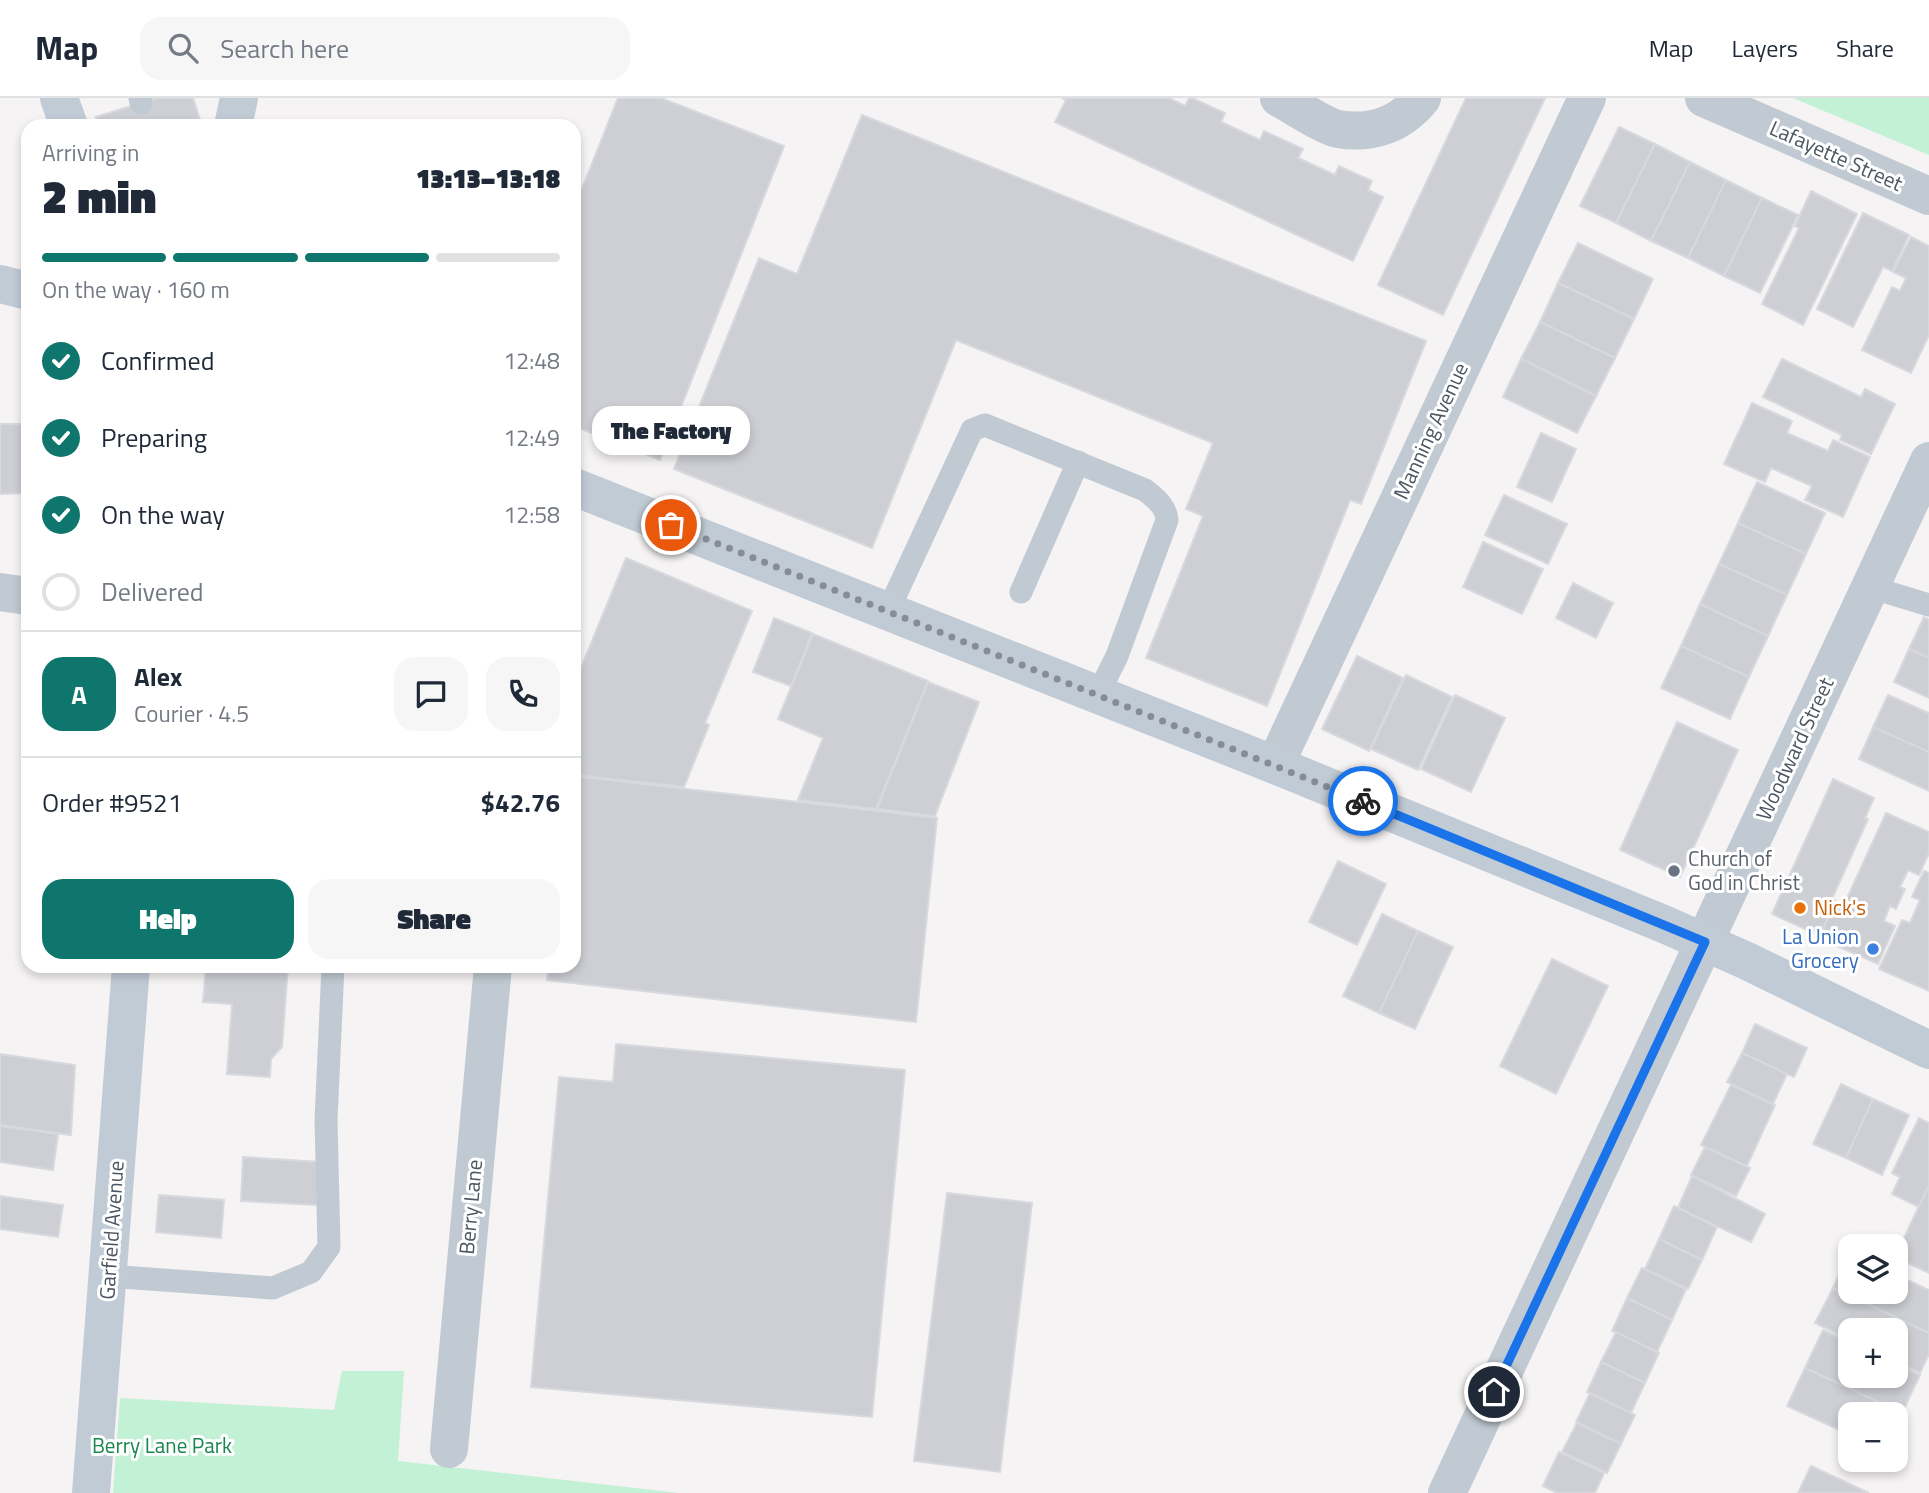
<!DOCTYPE html>
<html lang="en">
<head>
<meta charset="utf-8">
<style>
	:root { --surface:#fff; --page:#f6f6f7; --text:#1f2937; --muted:#747a83; --line:#e0e1e3; --accent:#0f766e }
	body { margin:0; font-family:"Titillium Web",sans-serif; background:var(--page); color:var(--text); height:100vh; display:flex; flex-direction:column; font-size:26px; white-space:nowrap }
	* { box-sizing:border-box; margin:0 }
	p { font-size:23px; color:var(--muted) }
	.icon { flex:none; width:38px; height:38px; fill:none; stroke:currentColor; stroke-width:2; stroke-linecap:round; stroke-linejoin:round }
	.map { position:relative; flex:1; overflow:hidden }
	.details { position:absolute; left:21px; top:21px; width:560px; height:854px; display:flex; flex-direction:column; background:var(--surface); border-radius:21px; box-shadow:0 4px 10px #0003 }
	.details>* { flex:none }
	.buttons { position:absolute; left:1838px; top:1136px; display:grid; gap:14px }
	.buttons a { display:grid; place-items:center; width:70px; height:70px; border-radius:14px; background:var(--surface); box-shadow:0 4px 10px #0003; font-size:35px }
	.pin { position:absolute; display:grid; place-items:center; width:60px; height:60px; color:#fff; margin:-30px; border:4px solid #fff; border-radius:50%; box-shadow:0 2px 7px #0007 }
	.courier { position:absolute; display:grid; place-items:center; width:70px; height:70px; margin:-35px; border:5px solid #1a73e8; border-radius:50%; background:#fff; color:#222; box-shadow:0 2px 9px #0007 }
	.bubble { position:absolute; height:49px; border-radius:21px; background:var(--surface); box-shadow:0 4px 10px #0003; font-size:23px; font-weight:800; line-height:49px; text-align:center }
	.headline em { font-style:normal; font-weight:800 }
	.headline div { display:flex; flex-direction:column-reverse }
	.headline { display:flex; align-items:center; justify-content:space-between; height:119px; padding:0 21px }
	h1 { font-size:46px; font-weight:800; line-height:52px }
	.bar { display:grid; grid-template-columns:repeat(4,1fr); gap:10px 7px; align-content:center; height:84px; padding:0 21px }
	.bar i { height:9px; border-radius:5px; background:var(--line) }
	.bar .active { background:var(--accent) }
	.bar p { grid-column:span 4 }
	.line { display:flex; align-items:center; gap:18px; padding:0 21px; border-top:2px solid var(--line) }
	.line div { flex:1 }
	.round { display:grid; place-items:center; flex:none; width:74px; height:74px; border-radius:21px; background:var(--page) }
	ol { padding:0 21px; list-style:none }
	li { display:flex; align-items:center; gap:21px; height:77px }
	li p { margin-inline-start:auto }
	li .icon { padding:7px; border-radius:50%; background:var(--accent); color:#fff; stroke-width:4 }
	li:last-child { color:var(--muted) }
	li i { width:38px; height:38px; border:4px solid var(--line); border-radius:50% }
	.action { display:flex; gap:14px; margin-top:auto; padding:14px 21px }
	.action a { flex:1; height:80px; border-radius:21px; background:var(--accent); color:#fff; font-size:28px; font-weight:800; line-height:80px; text-align:center }
	.action a+a { background:var(--page); color:var(--text) }
	header { display:flex; align-items:center; gap:42px; box-sizing:border-box; height:98px; padding:0 35px; background:var(--surface); border-bottom:2px solid var(--line) }
	header strong { font-size:33px }
	nav { display:flex; gap:38px; margin-inline-start:auto; font-size:24px }
	.search { width:490px; height:63px; background:var(--page); display:flex; align-items:center; gap:18px; box-sizing:border-box; padding:0 24px; border-radius:21px; color:var(--muted); font-size:26px }
	.map>svg:first-child { display:block }
	.green { fill:#c3f1d5 }
	.building { fill:#cdcfd5; stroke:#d7d9de; stroke-width:2 }
	.lines { fill:none; stroke-linecap:round; stroke-linejoin:round }
	.lane { stroke:#c1cad2; stroke-width:23 }
	.street { stroke:#c1cad2; stroke-width:38 }
	.secondary { stroke:#c1cbd6; stroke-width:38 }
	.done { stroke:#868d94; stroke-width:7; stroke-dasharray:0 12.6 }
	.route { stroke:#1a73e8; stroke-width:9 }
	.worship-dot { fill:#6b7280; stroke:#fff; stroke-width:2.5 }
	.food-dot { fill:#e8710a; stroke:#fff; stroke-width:2.5 }
	.shop-dot { fill:#3f7fe0; stroke:#fff; stroke-width:2.5 }
	.labels { text-anchor:middle; stroke-width:6; stroke-linejoin:round; paint-order:stroke }
	.street-label { font-size:21px; fill:#4a5661; stroke:#fff }
	.worship-label { font-size:21px; fill:#5b616d; stroke:#fff; text-anchor:start }
	.food-label { font-size:21px; fill:#c56008; stroke:#fff; text-anchor:start }
	.shop-label { font-size:21px; fill:#366cbe; stroke:#fff; text-anchor:end }
	.park-label { font-size:21px; fill:#17864f; stroke:#fff }
</style>
</head>
<body>
<header>
<strong>Map</strong>
<div class="search"><svg class="icon" aria-label="search" viewBox="0 0 24 24"><circle cx="10" cy="10" r="6"/><path d="M15 15l6 6"/></svg>Search here</div>
<nav><a>Map</a><a>Layers</a><a>Share</a></nav>
</header>
<div class="map">
<svg width="1929" height="1395" viewBox="0 0 1929 1395">
	<rect width="100%" height="100%" fill="#f5f3f3"/>
	<g class="green">
		<path d="M 1793,0 L 1929,0 L 1929,57 Z"/>
		<path d="M 342,1273 L 404,1273 L 398,1363 L 679,1395 L 113,1395 L 120,1300 L 334,1312 Z"/>
	</g>
	<g class="building">
		<path d="M 157,0 L 193,0 L 202,28 L 98,28 L 96,19 Z"/>
		<path d="M 618,0 L 661,0 L 784,48 L 660,362 L 574,328 L 574,111 Z"/>
		<path d="M 1062,0 L 1169,0 L 1185,8 L 1189,0 L 1192,0 L 1225,15 L 1221,24 L 1260,42 L 1264,33 L 1303,51 L 1298,60 L 1335,77 L 1339,68 L 1372,83 L 1368,92 L 1383,99 L 1353,163 L 1055,24 L 1066,2 Z"/>
		<path d="M 1466,0 L 1545,0 L 1443,217 L 1378,187 Z"/>
		<path d="M 862,17 L 1426,243 L 1361,406 L 1350,402 L 1267,608 L 1146,560 L 1203,418 L 1186,411 L 1213,345 L 956,242 L 872,450 L 674,371 L 759,160 L 797,176 Z"/>
		<path d="M 1619,29 L 1655,46 L 1616,125 L 1580,108 Z"/>
		<path d="M 1655,46 L 1690,64 L 1651,143 L 1616,125 Z"/>
		<path d="M 1690,64 L 1726,82 L 1688,160 L 1651,143 Z"/>
		<path d="M 1726,82 L 1762,100 L 1724,178 L 1688,160 Z"/>
		<path d="M 1811,93 L 1857,116 L 1803,227 L 1762,206 L 1799,130 L 1795,128 Z"/>
		<path d="M 1762,100 L 1798,117 L 1760,195 L 1724,178 Z"/>
		<path d="M 1863,115 L 1909,137 L 1892,173 L 1883,169 L 1853,229 L 1817,211 Z"/>
		<path d="M 1911,139 L 1929,148 L 1929,237 L 1911,275 L 1862,252 L 1892,189 L 1900,193 L 1906,180 L 1893,174 Z"/>
		<path d="M 1578,145 L 1653,181 L 1634,221 L 1558,185 Z"/>
		<path d="M 1558,185 L 1634,221 L 1615,260 L 1540,224 Z"/>
		<path d="M 1540,224 L 1615,260 L 1596,298 L 1521,261 Z"/>
		<path d="M 1521,261 L 1596,298 L 1577,335 L 1503,299 Z"/>
		<path d="M 1782,261 L 1861,299 L 1865,291 L 1895,306 L 1871,356 L 1840,342 L 1842,337 L 1763,299 Z"/>
		<path d="M 1752,305 L 1792,323 L 1787,335 L 1828,353 L 1833,342 L 1870,359 L 1843,419 L 1805,402 L 1812,388 L 1771,370 L 1765,384 L 1724,366 Z"/>
		<path d="M 0,326 L 28,326 L 28,395 L 0,396 Z"/>
		<path d="M 1541,335 L 1576,351 L 1552,404 L 1517,389 Z"/>
		<path d="M 1757,384 L 1825,415 L 1806,456 L 1738,425 Z"/>
		<path d="M 1504,397 L 1567,426 L 1548,466 L 1485,437 Z"/>
		<path d="M 1738,425 L 1806,456 L 1787,497 L 1719,466 Z"/>
		<path d="M 1483,444 L 1543,471 L 1522,516 L 1463,489 Z"/>
		<path d="M 626,460 L 752,513 L 705,625 L 709,627 L 684,689 L 574,677 L 576,582 Z"/>
		<path d="M 1719,466 L 1787,497 L 1768,538 L 1700,506 Z"/>
		<path d="M 1573,485 L 1613,505 L 1596,540 L 1556,520 Z"/>
		<path d="M 1700,506 L 1768,538 L 1749,579 L 1681,548 Z"/>
		<path d="M 1924,519 L 1929,522 L 1929,560 L 1909,551 Z"/>
		<path d="M 774,520 L 812,535 L 791,588 L 753,574 Z"/>
		<path d="M 813,536 L 928,583 L 876,711 L 798,702 L 823,640 L 778,621 Z"/>
		<path d="M 1681,548 L 1749,579 L 1730,621 L 1661,590 Z"/>
		<path d="M 1909,551 L 1929,560 L 1929,600 L 1894,584 Z"/>
		<path d="M 1357,558 L 1403,580 L 1369,653 L 1322,631 Z"/>
		<path d="M 1406,577 L 1452,599 L 1418,672 L 1371,651 Z"/>
		<path d="M 928,584 L 979,604 L 935,718 L 877,711 Z"/>
		<path d="M 1455,597 L 1505,620 L 1471,694 L 1421,671 Z"/>
		<path d="M 1888,597 L 1929,615 L 1929,654 L 1873,629 Z"/>
		<path d="M 1677,624 L 1738,652 L 1680,779 L 1620,752 Z"/>
		<path d="M 1873,629 L 1929,654 L 1929,693 L 1859,661 Z"/>
		<path d="M 574,678 L 937,720 L 916,924 L 547,882 L 549,868 L 574,868 Z"/>
		<path d="M 1833,681 L 1874,700 L 1865,720 L 1868,721 L 1832,801 L 1835,802 L 1820,838 L 1772,816 Z"/>
		<path d="M 1886,715 L 1929,734 L 1929,755 L 1919,777 L 1908,772 L 1900,789 L 1905,791 L 1896,811 L 1890,808 L 1884,823 L 1895,828 L 1878,866 L 1819,840 L 1835,805 L 1843,809 Z"/>
		<path d="M 1338,763 L 1386,786 L 1357,847 L 1309,824 Z"/>
		<path d="M 1924,773 L 1929,775 L 1929,893 L 1879,871 L 1902,822 L 1910,825 L 1920,802 L 1912,799 Z"/>
		<path d="M 1382,816 L 1418,833 L 1379,915 L 1343,898 Z"/>
		<path d="M 1418,833 L 1453,849 L 1415,931 L 1379,915 Z"/>
		<path d="M 1552,861 L 1608,888 L 1556,996 L 1500,968 Z"/>
		<path d="M 206,868 L 288,868 L 282,949 L 271,961 L 270,979 L 227,976 L 232,906 L 203,904 Z"/>
		<path d="M 1755,926 L 1807,950 L 1794,979 L 1742,955 Z"/>
		<path d="M 616,946 L 905,972 L 872,1319 L 531,1289 L 559,979 L 613,984 Z"/>
		<path d="M 1742,955 L 1787,976 L 1773,1006 L 1727,984 Z"/>
		<path d="M 0,956 L 75,967 L 71,1037 L 0,1027 Z"/>
		<path d="M 1841,986 L 1873,1001 L 1846,1060 L 1813,1046 Z"/>
		<path d="M 1731,987 L 1775,1007 L 1747,1068 L 1701,1047 Z"/>
		<path d="M 1873,1001 L 1909,1017 L 1882,1077 L 1846,1060 Z"/>
		<path d="M 1919,1020 L 1929,1025 L 1929,1087 L 1919,1109 L 1892,1096 L 1900,1079 L 1892,1075 Z"/>
		<path d="M 0,1028 L 58,1036 L 53,1072 L 0,1064 Z"/>
		<path d="M 1705,1049 L 1750,1070 L 1736,1098 L 1691,1077 Z"/>
		<path d="M 243,1059 L 319,1064 L 317,1107 L 241,1103 Z"/>
		<path d="M 1692,1078 L 1765,1116 L 1751,1144 L 1678,1110 Z"/>
		<path d="M 1929,1087 L 1929,1175 L 1895,1159 Z"/>
		<path d="M 947,1095 L 1032,1105 L 1000,1374 L 914,1363 Z"/>
		<path d="M 159,1097 L 224,1102 L 221,1140 L 156,1134 Z"/>
		<path d="M 0,1098 L 63,1107 L 58,1139 L 0,1131 Z"/>
		<path d="M 1674,1108 L 1717,1129 L 1702,1162 L 1659,1141 Z"/>
		<path d="M 1659,1141 L 1702,1162 L 1688,1191 L 1645,1171 Z"/>
		<path d="M 1849,1154 L 1850,1194 L 1895,1194 L 1895,1176 L 1929,1192 L 1929,1235 L 1833,1190 Z"/>
		<path d="M 1642,1170 L 1686,1191 L 1672,1222 L 1627,1200 Z"/>
		<path d="M 1833,1190 L 1929,1235 L 1929,1256 L 1920,1275 L 1895,1263 L 1895,1232 L 1850,1232 L 1850,1242 L 1815,1225 Z"/>
		<path d="M 1627,1200 L 1672,1222 L 1657,1254 L 1612,1233 Z"/>
		<path d="M 1823,1232 L 1850,1244 L 1850,1278 L 1895,1278 L 1895,1265 L 1920,1277 L 1902,1315 L 1805,1270 Z"/>
		<path d="M 1616,1234 L 1659,1255 L 1645,1285 L 1601,1264 Z"/>
		<path d="M 1601,1264 L 1645,1285 L 1631,1315 L 1587,1294 Z"/>
		<path d="M 1805,1270 L 1902,1315 L 1895,1329 L 1895,1316 L 1850,1316 L 1850,1337 L 1787,1308 Z"/>
		<path d="M 1590,1295 L 1635,1317 L 1621,1346 L 1576,1324 Z"/>
		<path d="M 1577,1325 L 1621,1346 L 1607,1375 L 1562,1354 Z"/>
		<path d="M 1559,1354 L 1604,1375 L 1595,1395 L 1557,1395 L 1543,1388 Z"/>
		<path d="M 1811,1368 L 1869,1395 L 1798,1395 Z"/>
	</g>
	<g class="lines">
		<g class="lane">
			<path d="M 140,0 L 141,5"/>
			<path d="M 1870,489 L 1929,507"/>
			<path d="M 1021,494 L 1078,364"/>
			<path d="M 888,513 L 972,332 L 985,327 L 1145,392 C 1155,400 1166,408 1167,422 L 1117,558 L 1098,596"/>
			<path d="M 108,1178 L 273,1190 L 311,1174 L 329,1149 L 326,1022 L 333,868"/>
		</g>
		<g class="street">
			<path d="M 1279,0 C 1294,8 1324,28 1338,31 C 1372,37 1401,26 1422,0"/>
			<path d="M 1704,0 L 1929,98"/>
			<path d="M 0,494 L 28,498"/>
			<path d="M 1275,667 L 1587,0"/>
			<path d="M 449,1351 L 493,868"/>
			<path d="M 1447,1395 L 1929,363"/>
		</g>
		<g class="secondary">
			<path d="M 59,0 L 69,28"/>
			<path d="M 233,28 L 239,0"/>
			<path d="M 0,186 L 28,193"/>
			<path d="M 574,389 L 1275,667 L 1666,827 L 1747,863 L 1929,952"/>
			<path d="M 91,1395 L 131,868"/>
		</g>
	</g>
	<g class="lines">
		<path class="done" d="M 671,427 L 1363,703"/>
		<path class="route" d="M 1363,703 L 1705,844 L 1494,1294"/>
	</g>
	<circle class="worship-dot" cx="1674" cy="773" r="7"/>
	<circle class="food-dot" cx="1800" cy="810" r="7"/>
	<circle class="shop-dot" cx="1873" cy="851" r="7"/>
	<g class="labels">
		<g class="street-label">
			<text transform="translate(1836 58) rotate(24)" y="7">Lafayette Street</text>
			<text transform="translate(1431 333) rotate(-65)" y="7">Manning Avenue</text>
			<text transform="translate(1795 651) rotate(-65)" y="7">Woodward Street</text>
			<text transform="translate(471 1109) rotate(-85)" y="7">Berry Lane</text>
			<text transform="translate(112 1132) rotate(-86)" y="7">Garfield Avenue</text>
		</g>
		<g class="worship-label">
			<text x="1688" y="768">Church of<tspan x="1688" dy="24">God in Christ</tspan></text>
		</g>
		<g class="food-label">
			<text x="1814" y="817">Nick's</text>
		</g>
		<g class="shop-label">
			<text x="1859" y="846">La Union<tspan x="1859" dy="24">Grocery</tspan></text>
		</g>
		<g class="park-label">
			<text x="162" y="1355">Berry Lane Park</text>
		</g>
	</g>
</svg>
<div class="buttons">
<a><svg class="icon" aria-label="layers" viewBox="0 0 24 24"><path d="M12 4l9 5-9 5-9-5zM3 14l9 5 9-5"/></svg></a>
<a>+</a>
<a>−</a>
</div>
<div class="pin" style="left:671px;top:427px;background:#ea580c"><svg class="icon" aria-label="bag" viewBox="0 0 24 24"><path d="M5 8h14l-1 12H6zM9 8a3 3 0 0 1 6 0"/></svg></div>
<div class="pin" style="left:1494px;top:1294px;background:#1f2937"><svg class="icon" aria-label="home" viewBox="0 0 24 24"><path d="M3 11l9-7 9 7M6 9v11h12V9"/></svg></div>
<div class="courier" style="left:1363px;top:703px"><svg class="icon" aria-label="bike" viewBox="0 0 24 24"><circle cx="6" cy="16" r="4"/><circle cx="18" cy="16" r="4"/><path d="M6 16l4-8h5l3 8M10 8l3 8H6M13 5h3"/></svg></div>
<div class="bubble" style="left:592px;top:308px;width:158px">The Factory</div>
<section class="details">
<div class="headline"><div><h1>2 min</h1><p>Arriving in</p></div><em>13:13–13:18</em></div>
<div class="bar"><i class="active"></i><i class="active"></i><i class="active"></i><i></i><p>On the way · 160 m</p></div>
<ol>
<li><svg class="icon" aria-label="check" viewBox="0 0 24 24"><path d="M5 12l5 5 9-10"/></svg>Confirmed<p>12:48</p></li>
<li><svg class="icon" aria-label="check" viewBox="0 0 24 24"><path d="M5 12l5 5 9-10"/></svg>Preparing<p>12:49</p></li>
<li><svg class="icon" aria-label="check" viewBox="0 0 24 24"><path d="M5 12l5 5 9-10"/></svg>On the way<p>12:58</p></li>
<li><i></i>Delivered</li>
</ol>
<div class="line" style="height:126px"><b class="round" style="background:var(--accent);color:#fff">A</b><div><b>Alex</b><p>Courier · 4.5</p></div><a class="round"><svg class="icon" aria-label="chat" viewBox="0 0 24 24"><path d="M4 5h16v11H9l-5 4z"/></svg></a><a class="round"><svg class="icon" aria-label="phone" viewBox="0 0 24 24"><path d="M5 4h4l2 5-3 2q2 4 5 5l2-3 5 2v4C11 20 4 13 5 4z"/></svg></a></div>
<div class="line" style="height:91px"><div>Order #9521</div><b>$42.76</b></div>
<div class="action"><a>Help</a><a>Share</a></div>
</section>
</div>
</body>
</html>
